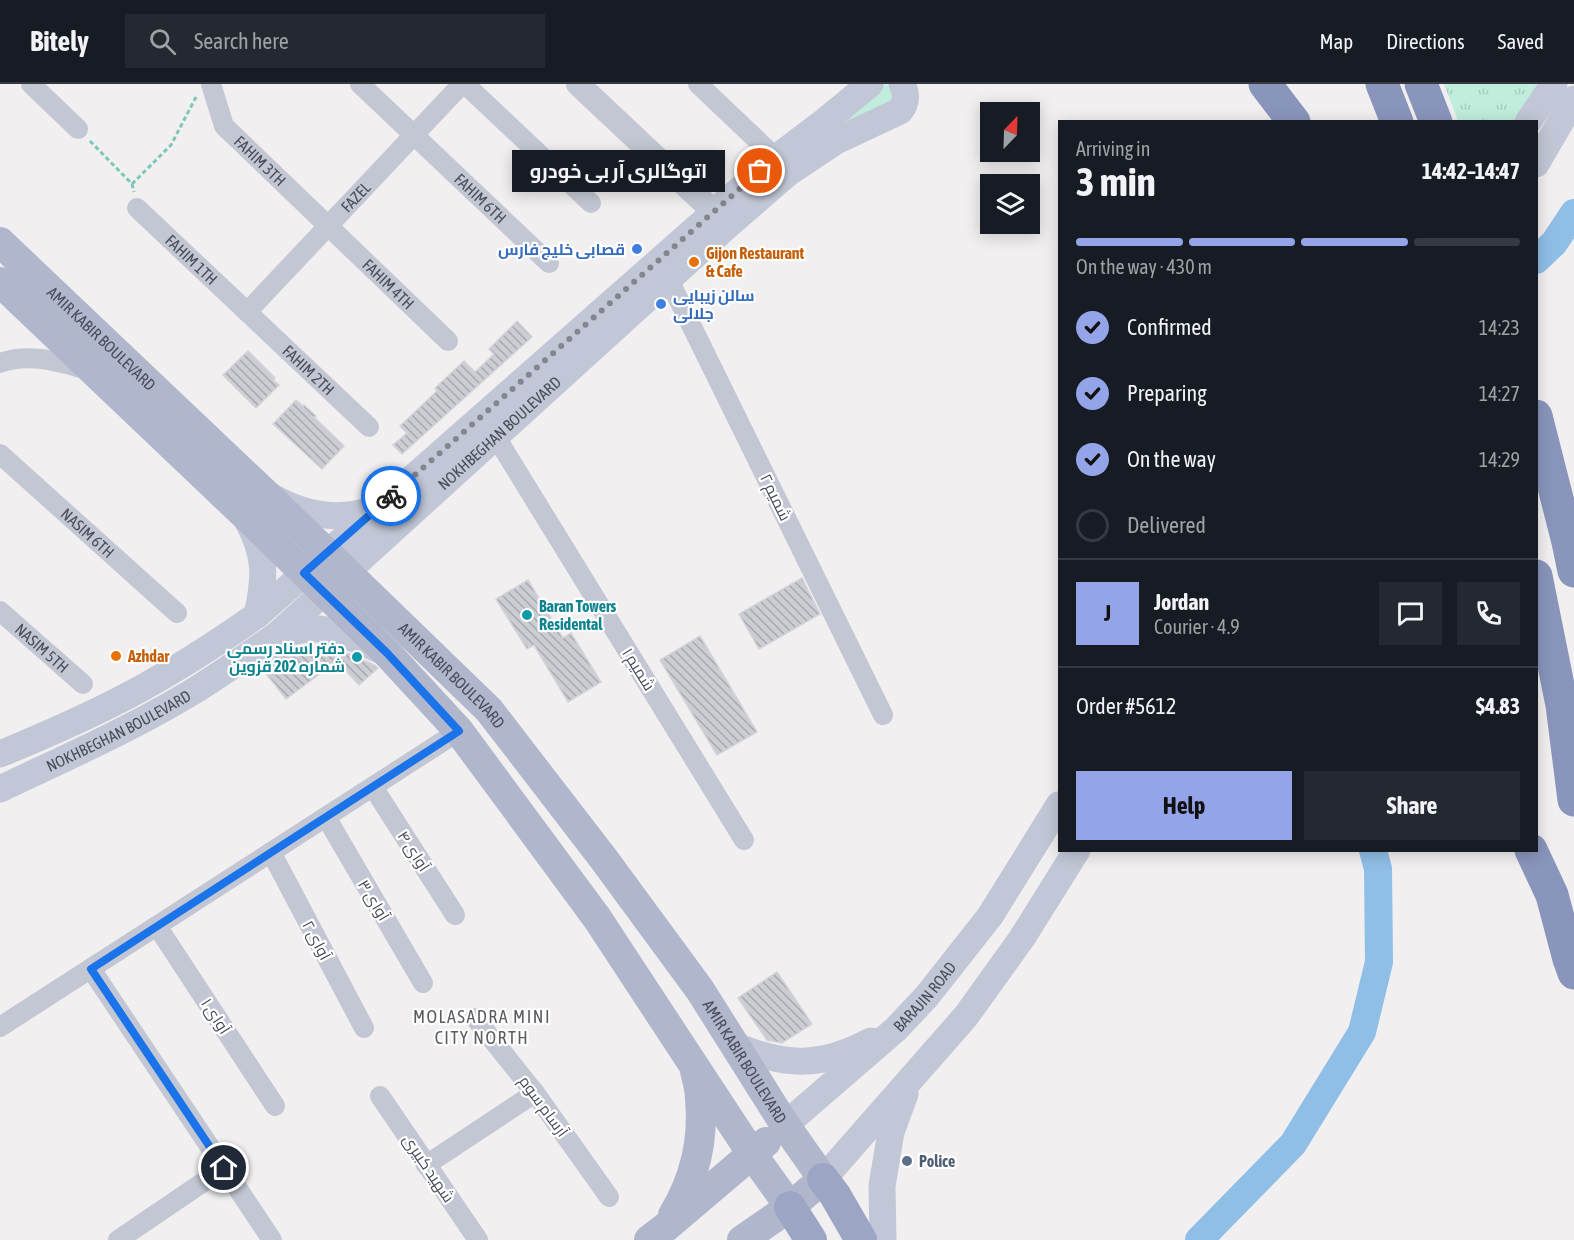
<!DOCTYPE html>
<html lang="en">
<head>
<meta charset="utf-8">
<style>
	:root { --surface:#171b24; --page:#242831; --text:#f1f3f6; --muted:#9ea1a6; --line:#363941; --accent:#94a4e8 }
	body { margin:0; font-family:"Asap Condensed",Cairo,sans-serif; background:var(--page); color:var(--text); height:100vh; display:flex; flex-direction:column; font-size:22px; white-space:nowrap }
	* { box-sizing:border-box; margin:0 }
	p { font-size:20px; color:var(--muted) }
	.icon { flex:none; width:33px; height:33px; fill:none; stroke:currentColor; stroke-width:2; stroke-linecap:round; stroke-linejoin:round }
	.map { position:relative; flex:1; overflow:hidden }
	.side { position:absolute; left:1058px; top:36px; width:480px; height:732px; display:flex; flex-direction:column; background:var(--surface); border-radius:0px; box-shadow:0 3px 15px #0003 }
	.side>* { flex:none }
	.needle { width:39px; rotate:23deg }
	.buttons { position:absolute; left:980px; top:18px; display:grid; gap:12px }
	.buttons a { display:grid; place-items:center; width:60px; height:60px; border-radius:0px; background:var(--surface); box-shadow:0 3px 15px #0003; font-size:30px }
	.pin { position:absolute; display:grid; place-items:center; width:51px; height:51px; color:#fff; margin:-26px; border:3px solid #fff; border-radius:50%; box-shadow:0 2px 6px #0007 }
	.courier { position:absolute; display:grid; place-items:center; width:60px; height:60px; margin:-30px; border:4px solid #1a73e8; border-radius:50%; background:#fff; color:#222; box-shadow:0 2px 8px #0007 }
	.bubble { position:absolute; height:42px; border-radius:0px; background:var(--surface); box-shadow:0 3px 15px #0003; font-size:20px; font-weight:700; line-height:42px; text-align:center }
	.overview em { font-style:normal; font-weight:700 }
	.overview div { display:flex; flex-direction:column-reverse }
	.overview { display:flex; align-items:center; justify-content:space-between; height:102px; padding:0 18px }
	h1 { font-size:39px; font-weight:700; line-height:45px }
	.bar { display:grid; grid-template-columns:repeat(4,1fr); gap:9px 6px; align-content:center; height:72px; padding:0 18px }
	.bar i { height:8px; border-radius:4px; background:var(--line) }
	.bar .active { background:var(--accent) }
	.bar p { grid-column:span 4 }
	.line { display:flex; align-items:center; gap:15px; padding:0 18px; border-top:2px solid var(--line) }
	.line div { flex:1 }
	.round { display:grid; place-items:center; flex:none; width:63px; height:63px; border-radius:0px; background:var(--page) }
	ol { padding:0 18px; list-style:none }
	li { display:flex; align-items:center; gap:18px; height:66px }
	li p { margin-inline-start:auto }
	li .icon { padding:6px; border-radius:50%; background:var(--accent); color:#111; stroke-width:4 }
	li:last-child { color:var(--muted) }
	li i { width:33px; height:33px; border:3px solid var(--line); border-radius:50% }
	.primary-button { display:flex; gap:12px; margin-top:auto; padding:12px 18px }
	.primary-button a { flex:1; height:69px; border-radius:0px; background:var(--accent); color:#111; font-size:24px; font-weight:700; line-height:69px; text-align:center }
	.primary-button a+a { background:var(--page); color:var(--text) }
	header { display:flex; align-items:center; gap:36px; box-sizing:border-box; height:84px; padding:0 30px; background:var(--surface); border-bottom:2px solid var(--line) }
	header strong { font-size:28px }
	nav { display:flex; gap:33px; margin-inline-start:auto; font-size:21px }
	.search { width:420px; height:54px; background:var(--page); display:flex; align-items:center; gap:15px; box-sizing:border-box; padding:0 21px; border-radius:0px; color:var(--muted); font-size:22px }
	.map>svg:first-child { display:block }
	.grass { fill:url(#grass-tufts) }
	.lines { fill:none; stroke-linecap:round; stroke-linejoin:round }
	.river { stroke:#8fbee7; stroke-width:28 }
	.building { fill:url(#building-back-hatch); stroke:#d3d3da; stroke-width:1.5 }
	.path { stroke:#79c9b6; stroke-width:3; stroke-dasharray:4.5 3; stroke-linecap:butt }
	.minor { stroke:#c3c7d3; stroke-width:20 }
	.tertiary { stroke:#c3c7d3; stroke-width:24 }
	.secondary { stroke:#c2c7d7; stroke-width:27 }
	.primary { stroke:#b0b7cc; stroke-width:30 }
	.trunk { stroke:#9ca6c4; stroke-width:32 }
	.motorway { stroke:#8995bb; stroke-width:33 }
	.done { stroke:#83868f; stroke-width:6; stroke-dasharray:0 10.8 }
	.route { stroke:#1a73e8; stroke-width:8 }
	.shop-dot { fill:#3f7fe0; stroke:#fff; stroke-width:2 }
	.food-dot { fill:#e8710a; stroke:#fff; stroke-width:2 }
	.culture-dot { fill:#0f9aa8; stroke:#fff; stroke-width:2 }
	.service-dot { fill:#5c6f8a; stroke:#fff; stroke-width:2 }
	.labels { text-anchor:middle; stroke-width:4.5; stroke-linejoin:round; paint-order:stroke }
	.street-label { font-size:16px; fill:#484d5b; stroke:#fff }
	.shop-label { font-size:16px; font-weight:bold; fill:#366cbe; stroke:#fff; text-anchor:end }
	.food-label { font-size:16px; font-weight:bold; fill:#c56008; stroke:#fff; text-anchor:start }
	.culture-label { font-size:16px; font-weight:bold; fill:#0d838f; stroke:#fff; text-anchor:start }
	.service-label { font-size:16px; font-weight:bold; fill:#4e5e75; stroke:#fff; text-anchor:start }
	.neighbourhood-label { font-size:18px; letter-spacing:1.5px; fill:#5c5d63; stroke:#fff }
</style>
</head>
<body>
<header>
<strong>Bitely</strong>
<div class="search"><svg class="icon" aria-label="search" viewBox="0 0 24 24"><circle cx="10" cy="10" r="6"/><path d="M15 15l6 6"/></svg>Search here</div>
<nav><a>Map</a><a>Directions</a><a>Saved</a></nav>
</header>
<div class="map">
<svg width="1574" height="1156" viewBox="0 0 1574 1156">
	<defs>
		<pattern id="grass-tufts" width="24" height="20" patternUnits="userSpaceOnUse" patternTransform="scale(1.5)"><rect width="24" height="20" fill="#c0eddc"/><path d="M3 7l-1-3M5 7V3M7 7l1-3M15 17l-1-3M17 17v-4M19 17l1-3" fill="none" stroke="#a6cdbf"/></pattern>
		<pattern id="building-back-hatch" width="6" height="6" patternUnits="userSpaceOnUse" patternTransform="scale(1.5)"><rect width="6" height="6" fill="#cccdd3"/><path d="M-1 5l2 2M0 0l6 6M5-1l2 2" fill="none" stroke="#a8a9ae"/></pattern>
	</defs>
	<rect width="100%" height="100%" fill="#f1efef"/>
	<g class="grass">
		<path d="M 882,0 L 889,1 L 898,15 L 829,49 Z"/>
		<path d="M 1444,0 L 1541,0 L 1524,38 L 1458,37 Z"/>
	</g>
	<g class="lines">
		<g class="river">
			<path d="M 1536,176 L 1554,159 L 1574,129"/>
			<path d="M 1199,1156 L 1293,1060 L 1362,948 L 1379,878 L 1378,785 L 1373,766"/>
		</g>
	</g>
	<g class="building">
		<path d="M 517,237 L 532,253 L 402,370 L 393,361 L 407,349 L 400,342 L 437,307 L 435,304 L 464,277 L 475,288 L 494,270 L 489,265 Z"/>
		<path d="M 248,267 L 275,294 L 273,296 L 279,301 L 256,324 L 223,291 Z"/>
		<path d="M 296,316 L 303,322 L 304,321 L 316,332 L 314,333 L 344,362 L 322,385 L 273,340 Z"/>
		<path d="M 802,494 L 820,530 L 759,565 L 739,530 Z"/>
		<path d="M 528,496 L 563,554 L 571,549 L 601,598 L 568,618 L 534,561 L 527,565 L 496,515 Z"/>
		<path d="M 700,552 L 757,648 L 717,671 L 660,576 Z"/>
		<path d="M 305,561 L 314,572 L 324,562 L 353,571 L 374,581 L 378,584 L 359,601 L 337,577 L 286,615 L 260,582 L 283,566 Z"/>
		<path d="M 777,888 L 812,940 L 782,959 L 767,956 L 738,914 Z"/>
	</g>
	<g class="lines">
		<g class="path">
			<path d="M 90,57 L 132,100 L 134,108"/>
			<path d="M 132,100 L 171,61 L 196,13"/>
		</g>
		<g class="minor">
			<path d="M 31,0 L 78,45"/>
			<path id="s1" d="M 211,0 L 224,42 L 448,257"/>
			<path id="s2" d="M 360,0 L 549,179"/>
			<path d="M 465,0 L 591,119"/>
			<path d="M 698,0 L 776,74"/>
			<path id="s3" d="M 137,124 L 369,343"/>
			<path d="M 669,196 L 883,631"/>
			<path id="s4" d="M 247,228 L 462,0"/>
			<path d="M 0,279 C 29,268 59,278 88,286"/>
			<path d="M 496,353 L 744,756"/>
			<path id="s5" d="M 0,370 L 177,529"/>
			<path id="s6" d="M 0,527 L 83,600"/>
			<path d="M 373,703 L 455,831"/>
			<path d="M 326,733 L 423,899"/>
			<path d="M 271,768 L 364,944"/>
			<path d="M 157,842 L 275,1022"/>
			<path d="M 91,885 L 272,1156"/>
			<path d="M 475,934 L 535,1009 L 609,1113"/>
			<path d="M 0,943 L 459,647"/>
			<path d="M 380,1012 L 478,1156"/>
			<path d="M 426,1081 L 535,1009"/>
			<path d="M 118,1156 L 224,1084"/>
		</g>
		<path class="tertiary" d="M 578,0 L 714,128 L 726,142"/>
		<g class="secondary">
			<path d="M 1528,38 L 1554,0"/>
			<path d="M 1536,80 L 1574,15"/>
			<path d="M 272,413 C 295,426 321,434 348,431 C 358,430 367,427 376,425"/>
			<path d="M 246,434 C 266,470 266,492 257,531"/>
			<path d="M 277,551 C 291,548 305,544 319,545 C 341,548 362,558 382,567"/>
			<path d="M 0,670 C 44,652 87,633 129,611 C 174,587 216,560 257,531 L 776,74 L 825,37 L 870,0"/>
			<path id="s7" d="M 0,705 C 63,675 129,646 189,610 C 219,592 248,571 277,551 L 727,142 L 788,89 L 836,57 L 900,27 C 907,19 907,9 902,0"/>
			<path d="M 736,962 C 787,983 822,983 871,957"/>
			<path id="s8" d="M 785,1041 L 896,945 L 927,912 L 990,832 L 1059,721"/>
			<path d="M 823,1095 L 966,932 L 1022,854 L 1077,766"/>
			<path d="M 883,1156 L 882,1102 L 891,1048 L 905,1010"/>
		</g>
		<g class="primary">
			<path id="s9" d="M 0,158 L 272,416 L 489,626 L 603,774 L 700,906 L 785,1041 L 823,1095 L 790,1123 L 742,1156"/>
			<path d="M 0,198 L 249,435 L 387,569 L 459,647 L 597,834 L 752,1070 L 790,1123"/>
			<path d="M 673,1131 C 694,1096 704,1056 700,1015 C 700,1005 697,996 695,987"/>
			<path d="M 649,1156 L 666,1143 L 766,1058"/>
		</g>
		<g class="trunk">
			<path d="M 823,1095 L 835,1111 L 861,1156"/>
			<path d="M 790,1123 L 811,1156"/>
		</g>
		<g class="motorway">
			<path d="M 1265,0 L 1294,38"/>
			<path d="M 1382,0 L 1397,38"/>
			<path d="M 1421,0 L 1436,38"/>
			<path d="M 1536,332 L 1568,458 L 1574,487"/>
			<path d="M 1536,492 L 1562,621 L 1574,716"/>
			<path d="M 1531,766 L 1552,811 L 1569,875 L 1574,889"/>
		</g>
	</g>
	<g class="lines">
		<path class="done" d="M 391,412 L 760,87"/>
		<path class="route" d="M 224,1084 L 91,885 L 459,647 L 387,569 L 304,489 L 391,412"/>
	</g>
	<g class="shop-dot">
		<circle cx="637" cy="165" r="6"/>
		<circle cx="661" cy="220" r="6"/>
	</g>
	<g class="food-dot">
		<circle cx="694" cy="178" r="6"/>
		<circle cx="116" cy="572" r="6"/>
	</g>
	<g class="culture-dot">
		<circle cx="527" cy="531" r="6"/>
		<circle cx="357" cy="573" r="6"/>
	</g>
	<circle class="service-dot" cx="907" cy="1077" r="6"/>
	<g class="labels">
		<g class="street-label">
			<text dy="6" stroke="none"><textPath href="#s1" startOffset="94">FAHIM 3TH</textPath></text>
			<text dy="6" stroke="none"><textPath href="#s4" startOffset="158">FAZEL</textPath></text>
			<text dy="6" stroke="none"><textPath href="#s2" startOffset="166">FAHIM 6TH</textPath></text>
			<text dy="6" stroke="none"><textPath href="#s3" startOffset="75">FAHIM 1TH</textPath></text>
			<text dy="6" stroke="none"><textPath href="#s1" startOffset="272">FAHIM 4TH</textPath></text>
			<text dy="6" stroke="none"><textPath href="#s9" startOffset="140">AMIR KABIR BOULEVARD</textPath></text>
			<text dy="6" stroke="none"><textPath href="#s3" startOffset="236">FAHIM 2TH</textPath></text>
			<text dy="6" stroke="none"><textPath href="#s7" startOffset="618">NOKHBEGHAN BOULEVARD</textPath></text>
			<text transform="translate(776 413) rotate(64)" y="6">شمیم ۲</text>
			<text dy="6" stroke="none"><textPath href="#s5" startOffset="118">NASIM 6TH</textPath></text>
			<text dy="6" stroke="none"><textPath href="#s6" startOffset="56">NASIM 5TH</textPath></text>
			<text transform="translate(639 585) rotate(58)" y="6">شمیم ۱</text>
			<text dy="6" stroke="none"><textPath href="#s9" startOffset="626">AMIR KABIR BOULEVARD</textPath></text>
			<text dy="6" stroke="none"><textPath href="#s7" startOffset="132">NOKHBEGHAN BOULEVARD</textPath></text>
			<text transform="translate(414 767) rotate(57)" y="6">آوای ۴</text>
			<text transform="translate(374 816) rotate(59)" y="6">آوای ۳</text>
			<text transform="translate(317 856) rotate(62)" y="6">آوای ۲</text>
			<text dy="6" stroke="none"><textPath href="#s8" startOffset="190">BARAJIN ROAD</textPath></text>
			<text transform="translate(216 932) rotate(57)" y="6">آوای ۱</text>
			<text dy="6" stroke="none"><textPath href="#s9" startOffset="1112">AMIR KABIR BOULEVARD</textPath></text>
			<text transform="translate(544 1022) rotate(54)" y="6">آرسام سوم</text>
			<text transform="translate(429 1084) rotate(56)" y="6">شهید کبیری</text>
		</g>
		<g class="shop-label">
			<text x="625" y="171">قصابی خلیج فارس</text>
			<text x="673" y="217" text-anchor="start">سالن زیبایی<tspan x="673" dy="18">جلالی</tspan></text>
		</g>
		<g class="food-label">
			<text x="706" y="175">Gijon Restaurant<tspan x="706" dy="18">&amp; Cafe</tspan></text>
			<text x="128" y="578">Azhdar</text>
		</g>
		<g class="culture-label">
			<text x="539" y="528">Baran Towers<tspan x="539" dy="18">Residental</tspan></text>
			<text x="345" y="570" text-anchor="end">دفتر اسناد رسمی<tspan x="345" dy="18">شماره 202 قزوین</tspan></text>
		</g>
		<g class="service-label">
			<text x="919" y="1083">Police</text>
		</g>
		<g class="neighbourhood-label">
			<text x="482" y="939">MOLASADRA MINI<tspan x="482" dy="21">CITY NORTH</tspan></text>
		</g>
	</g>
</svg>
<div class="buttons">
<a><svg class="needle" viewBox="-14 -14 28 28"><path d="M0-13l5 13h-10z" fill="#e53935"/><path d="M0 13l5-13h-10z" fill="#9ea1a6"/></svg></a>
<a><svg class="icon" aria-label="layers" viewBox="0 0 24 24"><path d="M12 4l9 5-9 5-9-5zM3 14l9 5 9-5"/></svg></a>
</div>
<div class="pin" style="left:760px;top:87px;background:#ea580c"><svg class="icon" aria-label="bag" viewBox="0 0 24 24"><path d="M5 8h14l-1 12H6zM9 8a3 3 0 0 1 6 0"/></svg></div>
<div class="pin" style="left:224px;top:1084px;background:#1f2937"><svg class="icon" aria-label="home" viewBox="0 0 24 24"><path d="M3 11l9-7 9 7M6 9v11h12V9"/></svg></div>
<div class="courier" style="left:391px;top:412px"><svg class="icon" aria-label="bike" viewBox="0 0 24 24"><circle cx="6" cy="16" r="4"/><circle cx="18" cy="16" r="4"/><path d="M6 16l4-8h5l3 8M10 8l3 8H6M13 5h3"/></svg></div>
<div class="bubble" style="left:512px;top:66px;width:213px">اتوگالری آر بی خودرو</div>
<section class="side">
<div class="overview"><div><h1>3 min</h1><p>Arriving in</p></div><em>14:42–14:47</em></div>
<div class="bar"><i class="active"></i><i class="active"></i><i class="active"></i><i></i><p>On the way · 430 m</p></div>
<ol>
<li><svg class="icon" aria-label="check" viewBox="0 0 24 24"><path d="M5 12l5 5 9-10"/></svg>Confirmed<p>14:23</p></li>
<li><svg class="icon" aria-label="check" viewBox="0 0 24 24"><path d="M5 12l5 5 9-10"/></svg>Preparing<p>14:27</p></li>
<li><svg class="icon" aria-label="check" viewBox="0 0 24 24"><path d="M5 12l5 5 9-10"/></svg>On the way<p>14:29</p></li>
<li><i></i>Delivered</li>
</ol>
<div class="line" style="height:108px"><b class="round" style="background:var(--accent);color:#111">J</b><div><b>Jordan</b><p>Courier · 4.9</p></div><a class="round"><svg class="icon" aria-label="chat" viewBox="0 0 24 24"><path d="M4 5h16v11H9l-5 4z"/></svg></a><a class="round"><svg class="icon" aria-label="phone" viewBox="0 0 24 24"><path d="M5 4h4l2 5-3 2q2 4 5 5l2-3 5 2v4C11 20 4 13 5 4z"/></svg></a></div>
<div class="line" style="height:78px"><div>Order #5612</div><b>$4.83</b></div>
<div class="primary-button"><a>Help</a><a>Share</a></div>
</section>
</div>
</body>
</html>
